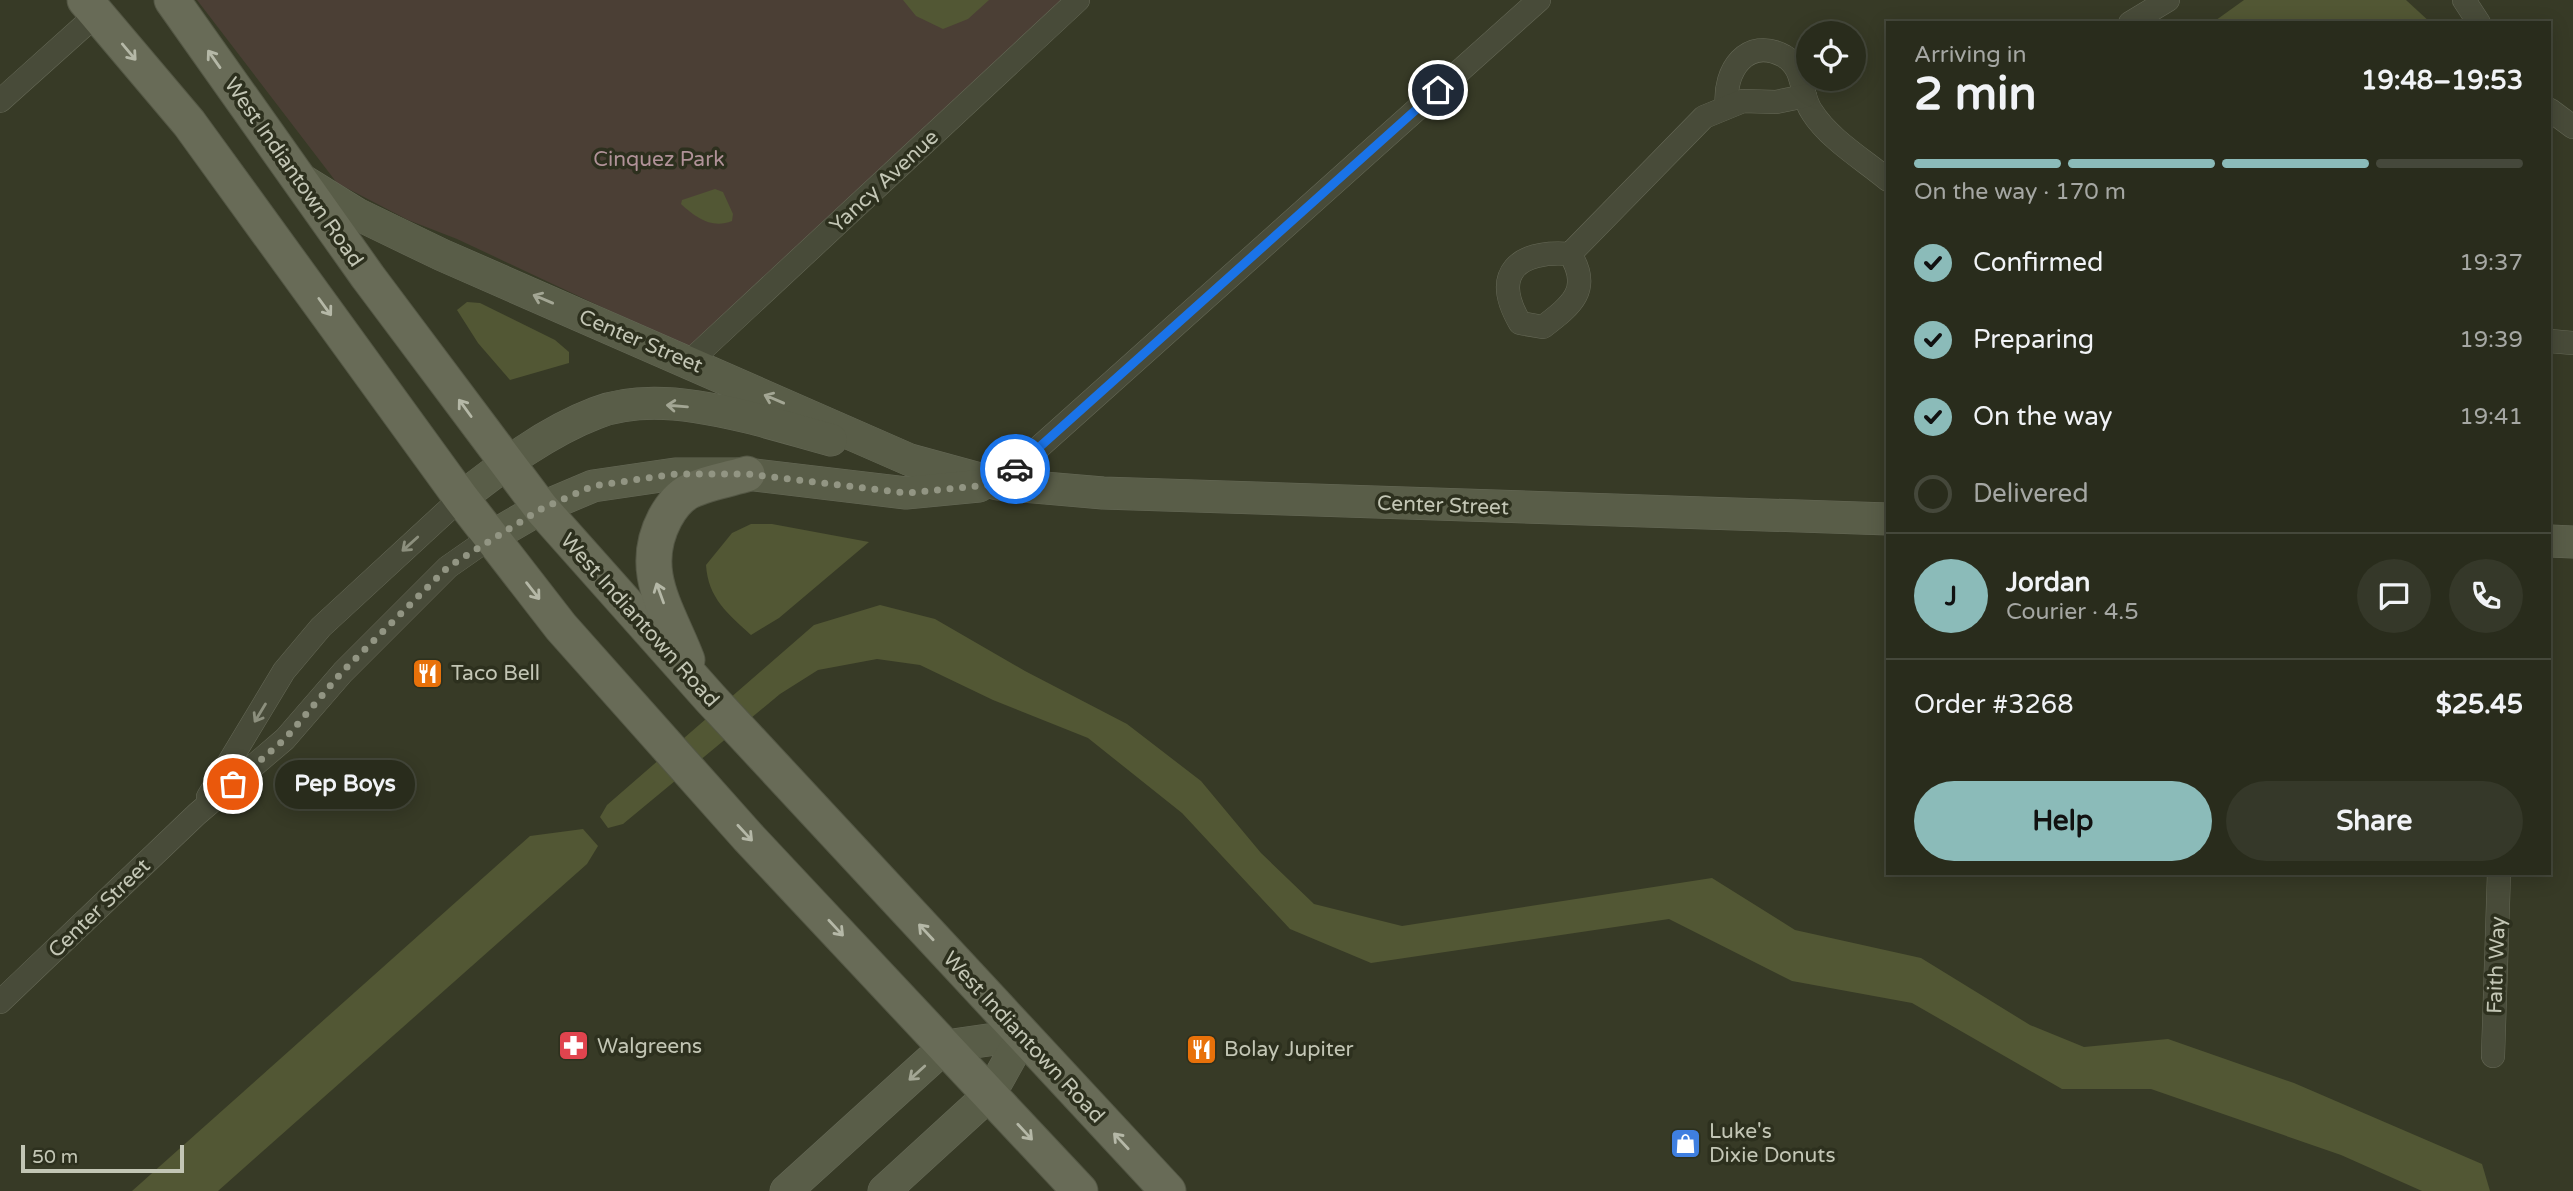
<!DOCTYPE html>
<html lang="en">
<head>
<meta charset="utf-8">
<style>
	:root { --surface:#292c1c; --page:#353829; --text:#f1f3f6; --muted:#a5a7a3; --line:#45483b; --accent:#8bbbb9 }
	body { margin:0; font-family:"Varela Round",sans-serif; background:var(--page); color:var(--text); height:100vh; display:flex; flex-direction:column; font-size:26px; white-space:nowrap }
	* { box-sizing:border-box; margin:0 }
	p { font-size:23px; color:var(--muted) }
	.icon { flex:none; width:38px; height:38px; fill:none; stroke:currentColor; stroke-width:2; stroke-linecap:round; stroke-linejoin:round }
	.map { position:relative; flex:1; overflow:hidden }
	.details { position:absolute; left:1886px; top:21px; width:665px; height:854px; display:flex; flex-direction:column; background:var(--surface); border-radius:0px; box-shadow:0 4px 18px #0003,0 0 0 2px var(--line) }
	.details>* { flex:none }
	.controls { position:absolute; left:1796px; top:21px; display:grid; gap:14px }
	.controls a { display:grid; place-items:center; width:70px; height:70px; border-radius:50%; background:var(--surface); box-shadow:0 4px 18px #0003,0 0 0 2px var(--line); font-size:35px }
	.scale { position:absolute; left:21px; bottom:18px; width:163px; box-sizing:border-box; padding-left:7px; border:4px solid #c3c6b5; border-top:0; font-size:19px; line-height:24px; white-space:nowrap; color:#c3c6b5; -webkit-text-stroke:5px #2d301e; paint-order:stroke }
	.pin { position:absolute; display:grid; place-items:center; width:60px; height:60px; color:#fff; margin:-30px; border:4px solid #fff; border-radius:50%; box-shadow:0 2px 7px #0007 }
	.courier { position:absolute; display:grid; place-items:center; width:70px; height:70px; margin:-35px; border:5px solid #1a73e8; border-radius:50%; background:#fff; color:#222; box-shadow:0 2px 9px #0007 }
	.bubble { position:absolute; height:49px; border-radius:24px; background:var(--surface); box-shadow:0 4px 18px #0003,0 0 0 2px var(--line); font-size:23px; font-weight:800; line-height:49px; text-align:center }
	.headline em { font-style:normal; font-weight:800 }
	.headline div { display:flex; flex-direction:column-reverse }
	.headline { display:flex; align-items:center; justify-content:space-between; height:119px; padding:0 28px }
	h1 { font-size:46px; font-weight:800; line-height:52px }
	.bar { display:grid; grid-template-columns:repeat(4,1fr); gap:10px 7px; align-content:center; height:84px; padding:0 28px }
	.bar i { height:9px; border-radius:5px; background:var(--line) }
	.bar .active { background:var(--accent) }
	.bar p { grid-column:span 4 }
	.line { display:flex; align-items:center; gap:18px; padding:0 28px; border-top:2px solid var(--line) }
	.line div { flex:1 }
	.round { display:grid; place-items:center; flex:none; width:74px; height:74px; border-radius:37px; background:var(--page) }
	ol { padding:0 28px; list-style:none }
	li { display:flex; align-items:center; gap:21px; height:77px }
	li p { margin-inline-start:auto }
	li .icon { padding:7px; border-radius:50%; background:var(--accent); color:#111; stroke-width:4 }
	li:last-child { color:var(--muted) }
	li i { width:38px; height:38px; border:4px solid var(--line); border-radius:50% }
	.cta { display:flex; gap:14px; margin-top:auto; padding:14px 28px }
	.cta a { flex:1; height:80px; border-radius:42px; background:var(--accent); color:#111; font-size:28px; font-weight:800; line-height:80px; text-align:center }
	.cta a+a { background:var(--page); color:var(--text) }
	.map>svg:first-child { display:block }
	.green { fill:#4b3f35 }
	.water { fill:#525734 }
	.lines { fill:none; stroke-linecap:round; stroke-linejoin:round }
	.street-casing { stroke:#666957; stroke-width:24 }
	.secondary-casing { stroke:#666957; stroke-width:33 }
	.primary-casing { stroke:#545745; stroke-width:37 }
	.street { stroke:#484b39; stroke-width:23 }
	.secondary { stroke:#595d48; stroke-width:32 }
	.primary { stroke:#686b57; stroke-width:35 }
	.oneway { stroke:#b5b8a7 }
	.oneway2 { stroke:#a3a694 }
	.oneway3 { stroke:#8c8f7d }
	.done { stroke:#929583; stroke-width:7; stroke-dasharray:0 12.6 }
	.route { stroke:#1a73e8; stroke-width:9 }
	.labels { text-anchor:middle; stroke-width:7; stroke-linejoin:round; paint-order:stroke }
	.park-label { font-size:21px; fill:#b09298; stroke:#2d301e }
	.street-label { font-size:21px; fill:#c3c6b5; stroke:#2d301e }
	.poi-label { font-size:21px; fill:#c3c6b5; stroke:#2d301e; text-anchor:start }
</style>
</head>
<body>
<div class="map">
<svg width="2573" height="1191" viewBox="0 0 2573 1191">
	<rect width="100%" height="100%" fill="#373a26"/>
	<path class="green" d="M 197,0 L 1064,0 L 689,348 L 457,239 L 408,220 L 337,183 Z"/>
	<g class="water">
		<path d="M 903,0 L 989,0 L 968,19 L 943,29 L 916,16 Z"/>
		<path d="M 2244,0 L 2406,0 L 2431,23 L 2212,23 Z"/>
		<path d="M 715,189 L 723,192 L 733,214 L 732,221 C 712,229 696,218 681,204 L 682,200 Z"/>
		<path d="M 467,302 L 480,303 L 555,340 L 569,352 L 569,363 L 510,380 L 478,343 L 457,310 Z"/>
		<path d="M 751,524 L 772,524 L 869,542 L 779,618 L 751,635 C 728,614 708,598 706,565 L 732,533 Z"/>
		<path d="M 880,605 L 935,619 L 1025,671 L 1127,724 L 1201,781 L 1261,853 L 1314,904 L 1402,926 L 1712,878 L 1795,930 L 1921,958 L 2030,1025 L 2084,1047 L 2168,1039 L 2294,1083 L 2482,1164 L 2490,1191 L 2422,1191 L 2341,1155 L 2151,1089 L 2062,1089 L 1912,1003 L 1792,981 L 1669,919 L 1371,963 L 1290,929 L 1182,813 L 1088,738 L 993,700 L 920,665 L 877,659 L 818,670 L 780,694 L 623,824 L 608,828 L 600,817 L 607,805 L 814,625 Z"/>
		<path d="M 583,829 L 598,846 L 587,864 L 218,1191 L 132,1191 L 530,836 Z"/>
	</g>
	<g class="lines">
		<defs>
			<g id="street">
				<path d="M 2464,0 L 2479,23"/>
				<path d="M 2130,23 L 2168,0"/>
				<path d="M 0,101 L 97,14"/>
				<path d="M 1727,106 C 1723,71 1747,36 1784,56 C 1806,69 1799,94 1812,112 C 1829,139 1864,160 1888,180"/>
				<path d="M 2550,110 L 2573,127"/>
				<path d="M 1570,254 C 1518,250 1491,273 1520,323 L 1543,327 C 1572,305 1592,289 1570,254 L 1704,117 L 1743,101 L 1776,102 L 1805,96"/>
				<path d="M 2550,341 L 2573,343"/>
				<path d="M 689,362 L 1078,0"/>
				<path d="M 998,484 L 1539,0"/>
				<path d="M 208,797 L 284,671 L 321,627 L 461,498"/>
				<path d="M 0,1002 L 197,814 L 285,739 L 343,672 L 448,567 L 491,537"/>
				<path d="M 2493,1056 L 2499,873"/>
			</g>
			<g id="secondary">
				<path d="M 299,178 L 357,214 L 442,255 L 910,460 L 998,484 L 1103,493 L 1888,519"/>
				<path d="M 461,498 C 502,466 546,432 596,413 C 665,386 763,422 831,440"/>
				<path d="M 491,537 L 541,508 L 593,486 L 675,474 L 747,474 L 906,493 L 979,486"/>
				<path d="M 2550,541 L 2573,542"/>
				<path d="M 786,1191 L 946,1046 L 1023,1035"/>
				<path d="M 884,1191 L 990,1094 L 1023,1035"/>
			</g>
			<g id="primary">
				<path d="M 85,0 L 189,123 L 461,498 L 561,627 L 748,837 L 1080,1191"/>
				<path d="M 172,0 L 368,277 L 541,508 L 710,698 L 1168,1191"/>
				<path d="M 687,660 C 668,610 637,571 665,518 C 671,507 678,497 690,491 C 707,483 729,479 747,474"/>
			</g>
		</defs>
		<use href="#street" class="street-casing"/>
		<use href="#secondary" class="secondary-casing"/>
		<use href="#primary" class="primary-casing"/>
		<use href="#street" class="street"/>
		<use href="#secondary" class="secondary"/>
		<use href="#primary" class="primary"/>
	</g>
	<defs><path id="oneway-shaft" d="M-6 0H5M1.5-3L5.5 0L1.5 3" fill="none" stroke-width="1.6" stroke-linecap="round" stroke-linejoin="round" transform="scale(1.75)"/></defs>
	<g class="oneway">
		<use href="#oneway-shaft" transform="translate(129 52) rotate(50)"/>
		<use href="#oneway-shaft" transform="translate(214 59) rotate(-125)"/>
		<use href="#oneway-shaft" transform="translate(325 307) rotate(54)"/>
		<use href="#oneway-shaft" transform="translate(465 408) rotate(-126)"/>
		<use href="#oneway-shaft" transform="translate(533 591) rotate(52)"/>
		<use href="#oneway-shaft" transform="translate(660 593) rotate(-110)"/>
		<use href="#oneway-shaft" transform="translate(745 833) rotate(47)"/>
		<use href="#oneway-shaft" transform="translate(836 928) rotate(47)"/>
		<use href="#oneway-shaft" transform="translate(926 932) rotate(-133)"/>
		<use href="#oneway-shaft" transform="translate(1025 1132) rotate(47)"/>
		<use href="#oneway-shaft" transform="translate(1121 1141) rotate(-133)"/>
	</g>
	<g class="oneway2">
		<use href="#oneway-shaft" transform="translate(543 299) rotate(-157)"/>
		<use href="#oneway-shaft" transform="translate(774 399) rotate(-157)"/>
		<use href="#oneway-shaft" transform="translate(677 406) rotate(-175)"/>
		<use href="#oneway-shaft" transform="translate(917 1073) rotate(138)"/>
	</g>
	<g class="oneway3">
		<use href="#oneway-shaft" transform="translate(410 544) rotate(138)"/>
		<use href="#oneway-shaft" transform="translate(260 713) rotate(121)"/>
	</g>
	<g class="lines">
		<path class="done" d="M 233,784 L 285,739 L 342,672 L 448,567 L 541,509 L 593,486 L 675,474 L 747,474 L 906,493 L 998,484 L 1015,469"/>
		<path class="route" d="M 1015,469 L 1438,90"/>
	</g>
	<defs>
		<symbol id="restaurant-square" viewBox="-11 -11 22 22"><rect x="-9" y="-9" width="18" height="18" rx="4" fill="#e8710a" stroke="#2d301e"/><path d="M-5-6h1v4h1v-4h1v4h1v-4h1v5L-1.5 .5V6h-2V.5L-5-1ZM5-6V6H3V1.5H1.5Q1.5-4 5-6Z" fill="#fff"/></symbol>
		<symbol id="pharmacy-square" viewBox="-11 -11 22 22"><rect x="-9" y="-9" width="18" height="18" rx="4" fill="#e0444e" stroke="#2d301e"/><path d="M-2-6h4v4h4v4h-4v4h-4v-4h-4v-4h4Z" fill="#fff"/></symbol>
		<symbol id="shop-square" viewBox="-11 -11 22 22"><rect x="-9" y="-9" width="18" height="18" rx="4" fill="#3f7fe0" stroke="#2d301e"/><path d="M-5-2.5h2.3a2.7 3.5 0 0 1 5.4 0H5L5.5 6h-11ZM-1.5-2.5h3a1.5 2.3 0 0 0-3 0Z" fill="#fff"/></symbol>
	</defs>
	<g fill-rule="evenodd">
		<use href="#restaurant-square" x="410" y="656" width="35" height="35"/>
		<use href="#pharmacy-square" x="556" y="1028" width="35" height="35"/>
		<use href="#restaurant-square" x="1184" y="1032" width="35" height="35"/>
		<use href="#shop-square" x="1668" y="1126" width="35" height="35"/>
	</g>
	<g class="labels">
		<g class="park-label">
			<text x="659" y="166">Cinquez Park</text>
		</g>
		<g class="street-label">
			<text transform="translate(294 172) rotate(55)" y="7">West Indiantown Road</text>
			<text transform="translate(884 181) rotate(-43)" y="7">Yancy Avenue</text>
			<text transform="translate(641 341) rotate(23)" y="7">Center Street</text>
			<text transform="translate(1443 505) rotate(2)" y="7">Center Street</text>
			<text transform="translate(640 620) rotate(48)" y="7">West Indiantown Road</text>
			<text transform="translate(99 908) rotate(-44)" y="7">Center Street</text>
			<text transform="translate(2496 965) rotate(-88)" y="7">Faith Way</text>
			<text transform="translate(1024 1037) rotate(47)" y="7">West Indiantown Road</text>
		</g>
		<g class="poi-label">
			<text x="451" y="680">Taco Bell</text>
			<text x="597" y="1053">Walgreens</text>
			<text x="1224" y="1056">Bolay Jupiter</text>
			<text x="1709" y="1138">Luke's<tspan x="1709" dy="24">Dixie Donuts</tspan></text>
		</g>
	</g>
</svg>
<div class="controls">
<a><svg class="icon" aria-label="locate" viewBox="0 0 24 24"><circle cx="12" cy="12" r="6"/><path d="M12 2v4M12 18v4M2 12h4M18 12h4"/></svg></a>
</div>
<div class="scale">50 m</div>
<div class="pin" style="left:233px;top:784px;background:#ea580c"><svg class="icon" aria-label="bag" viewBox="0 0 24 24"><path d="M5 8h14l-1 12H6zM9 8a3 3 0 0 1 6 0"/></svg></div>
<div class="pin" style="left:1438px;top:90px;background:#1f2937"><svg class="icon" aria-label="home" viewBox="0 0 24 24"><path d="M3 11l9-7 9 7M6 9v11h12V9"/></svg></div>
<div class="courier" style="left:1015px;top:469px"><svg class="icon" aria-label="car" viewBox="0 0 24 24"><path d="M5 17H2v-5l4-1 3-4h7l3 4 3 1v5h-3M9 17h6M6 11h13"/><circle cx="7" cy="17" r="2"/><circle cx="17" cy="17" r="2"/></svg></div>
<div class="bubble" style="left:275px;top:760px;width:140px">Pep Boys</div>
<section class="details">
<div class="headline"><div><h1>2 min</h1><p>Arriving in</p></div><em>19:48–19:53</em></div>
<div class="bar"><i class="active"></i><i class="active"></i><i class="active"></i><i></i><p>On the way · 170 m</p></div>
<ol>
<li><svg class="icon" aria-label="check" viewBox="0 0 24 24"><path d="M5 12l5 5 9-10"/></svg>Confirmed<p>19:37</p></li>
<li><svg class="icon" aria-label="check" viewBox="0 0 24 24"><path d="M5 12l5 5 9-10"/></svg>Preparing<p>19:39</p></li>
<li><svg class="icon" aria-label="check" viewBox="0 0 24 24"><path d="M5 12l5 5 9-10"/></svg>On the way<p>19:41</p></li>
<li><i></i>Delivered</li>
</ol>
<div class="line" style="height:126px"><b class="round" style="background:var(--accent);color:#111">J</b><div><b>Jordan</b><p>Courier · 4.5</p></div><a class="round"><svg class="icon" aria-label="chat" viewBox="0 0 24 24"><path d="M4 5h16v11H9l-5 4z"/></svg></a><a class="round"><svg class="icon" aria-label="phone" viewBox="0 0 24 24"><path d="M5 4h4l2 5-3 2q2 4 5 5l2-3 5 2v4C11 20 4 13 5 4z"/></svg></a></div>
<div class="line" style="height:91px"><div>Order #3268</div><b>$25.45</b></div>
<div class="cta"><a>Help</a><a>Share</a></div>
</section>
</div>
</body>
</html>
